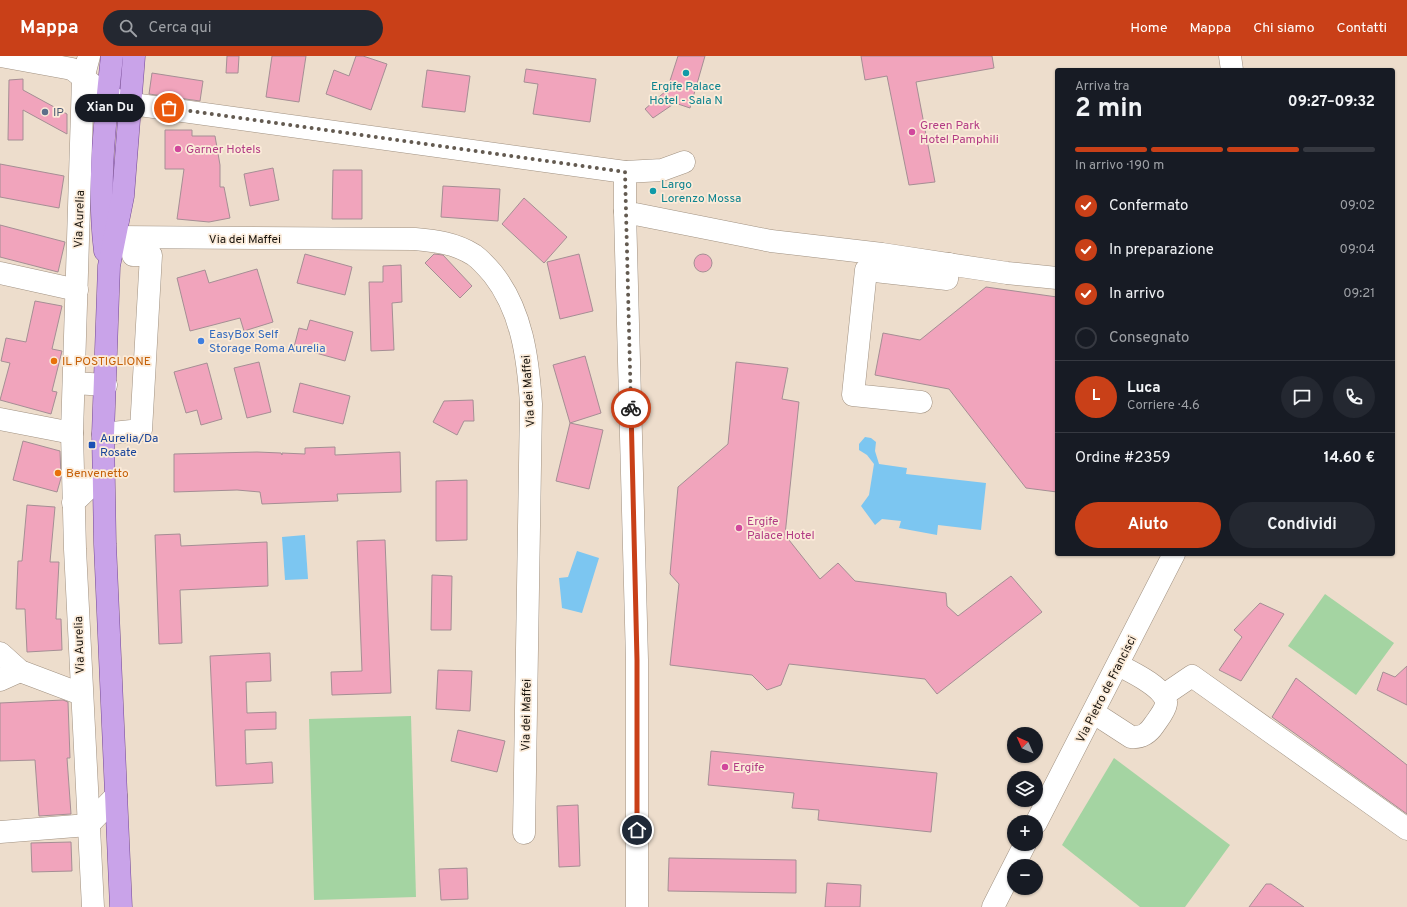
<!DOCTYPE html>
<html lang="it">
<head>
<meta charset="utf-8">
<style>
	:root { --surface:#171b24; --page:#242831; --text:#f1f3f6; --muted:#9ea1a6; --line:#363941; --accent:#c94018 }
	body { margin:0; font-family:Overpass,sans-serif; background:var(--page); color:var(--text); height:100vh; display:flex; flex-direction:column; font-size:15px; white-space:nowrap }
	* { box-sizing:border-box; margin:0 }
	p { font-size:13px; color:var(--muted) }
	.icon { flex:none; width:22px; height:22px; fill:none; stroke:currentColor; stroke-width:2; stroke-linecap:round; stroke-linejoin:round }
	.map { position:relative; flex:1; overflow:hidden }
	.sheet { position:absolute; left:1055px; top:12px; width:340px; height:488px; display:flex; flex-direction:column; background:var(--surface); border-radius:4px; box-shadow:0 1px 3px #0004 }
	.sheet>* { flex:none }
	.needle { width:26px; rotate:315deg }
	.controls { position:absolute; left:1007px; top:671px; display:grid; gap:8px }
	.controls a { display:grid; place-items:center; width:36px; height:36px; border-radius:50%; background:var(--surface); box-shadow:0 1px 3px #0004; font-size:20px }
	.pin { position:absolute; display:grid; place-items:center; width:34px; height:34px; color:#fff; margin:-17px; border:2px solid #fff; border-radius:50%; box-shadow:0 1px 4px #0007 }
	.courier { position:absolute; display:grid; place-items:center; width:40px; height:40px; margin:-20px; border:3px solid #c94018; border-radius:50%; background:#fff; color:#222; box-shadow:0 1px 5px #0007 }
	.bubble { position:absolute; height:28px; border-radius:14px; background:var(--surface); box-shadow:0 1px 3px #0004; font-size:13px; font-weight:700; line-height:28px; text-align:center }
	.summary em { font-style:normal; font-weight:700 }
	.summary div { display:flex; flex-direction:column-reverse }
	.summary { display:flex; align-items:center; justify-content:space-between; height:68px; padding:0 20px }
	h1 { font-size:26px; font-weight:700; line-height:30px }
	.bar { display:grid; grid-template-columns:repeat(4,1fr); gap:6px 4px; align-content:center; height:48px; padding:0 20px }
	.bar i { height:5px; border-radius:3px; background:var(--line) }
	.bar .on { background:var(--accent) }
	.bar p { grid-column:span 4 }
	.line { display:flex; align-items:center; gap:10px; padding:0 20px; border-top:1px solid var(--line) }
	.line div { flex:1 }
	.round { display:grid; place-items:center; flex:none; width:42px; height:42px; border-radius:21px; background:var(--page) }
	ol { padding:0 20px; list-style:none }
	li { display:flex; align-items:center; gap:12px; height:44px }
	li p { margin-inline-start:auto }
	li .icon { padding:4px; border-radius:50%; background:var(--accent); color:#fff; stroke-width:4 }
	li:last-child { color:var(--muted) }
	li i { width:22px; height:22px; border:2px solid var(--line); border-radius:50% }
	.button { display:flex; gap:8px; margin-top:auto; padding:8px 20px }
	.button a { flex:1; height:46px; border-radius:24px; background:var(--accent); color:#fff; font-size:16px; font-weight:700; line-height:46px; text-align:center }
	.button a+a { background:var(--page); color:var(--text) }
	header { display:flex; align-items:center; gap:24px; box-sizing:border-box; height:56px; padding:0 20px; background:var(--accent); color:#fff }
	header strong { font-size:19px }
	nav { display:flex; gap:22px; margin-inline-start:auto; font-size:14px }
	.search { width:280px; height:36px; background:var(--page); display:flex; align-items:center; gap:10px; box-sizing:border-box; padding:0 14px; border-radius:22px; color:var(--muted); font-size:15px }
	.map>svg:first-child { display:block }
	.green { fill:#a4d4a2 }
	.water { fill:#7cc6f1 }
	.building { fill:#f1a4bc; stroke:#a58e94 }
	.lines { fill:none; stroke-linecap:round; stroke-linejoin:round }
	.minor-casing { stroke:#a09181; stroke-width:23 }
	.major-casing { stroke:#744993; stroke-width:23 }
	.minor { stroke:#fff; stroke-width:22 }
	.major { stroke:#c9a3e9; stroke-width:22 }
	.done { stroke:#635a50; stroke-width:4; stroke-dasharray:0 7.2 }
	.route { stroke:#c94018; stroke-width:5 }
	.culture-dot { fill:#0f9aa8; stroke:#fbebd9; stroke-width:1.5 }
	.service-dot { fill:#5c6f8a; stroke:#fbebd9; stroke-width:1.5 }
	.hotel-dot { fill:#d1479c; stroke:#fbebd9; stroke-width:1.5 }
	.shop-dot { fill:#3f7fe0; stroke:#fbebd9; stroke-width:1.5 }
	.food-dot { fill:#e8710a; stroke:#fbebd9; stroke-width:1.5 }
	.transit-dot { fill:#1a4fb4; stroke:#fbebd9; stroke-width:1.5 }
	.labels { text-anchor:middle; stroke-width:3.5; stroke-linejoin:round; paint-order:stroke }
	.culture-label { font-size:12px; fill:#0d838f; stroke:#fbebd9 }
	.service-label { font-size:12px; fill:#4e5e75; stroke:#fbebd9; text-anchor:start }
	.hotel-label { font-size:12px; fill:#b23c85; stroke:#fbebd9; text-anchor:start }
	.street-label { font-size:12px; fill:#19140e; stroke:#fbebd9 }
	.shop-label { font-size:12px; fill:#366cbe; stroke:#fbebd9; text-anchor:start }
	.food-label { font-size:12px; fill:#c56008; stroke:#fbebd9; text-anchor:start }
	.transit-label { font-size:12px; fill:#164399; stroke:#fbebd9; text-anchor:start }
</style>
</head>
<body>
<header>
<strong>Mappa</strong>
<div class="search"><svg class="icon" aria-label="search" viewBox="0 0 24 24"><circle cx="10" cy="10" r="6"/><path d="M15 15l6 6"/></svg>Cerca qui</div>
<nav><a>Home</a><a>Mappa</a><a>Chi siamo</a><a>Contatti</a></nav>
</header>
<div class="map">
<svg width="1407" height="851" viewBox="0 0 1407 851">
	<rect width="100%" height="100%" fill="#edddcc"/>
	<g class="green">
		<path d="M 1325,538 L 1394,587 L 1356,639 L 1288,590 Z"/>
		<path d="M 411,660 L 416,841 L 314,844 L 309,663 Z"/>
		<path d="M 1114,702 L 1230,789 L 1185,851 L 1140,851 L 1062,789 Z"/>
	</g>
	<g class="water">
		<path d="M 865,381 L 871,382 L 876,386 L 875,395 L 879,408 L 907,412 L 906,418 L 986,427 L 981,474 L 938,469 L 937,479 L 899,472 L 901,465 L 882,463 L 875,469 L 861,450 L 869,439 L 874,408 L 867,399 L 859,394 L 859,388 Z"/>
		<path d="M 305,479 L 308,523 L 285,524 L 282,481 Z"/>
		<path d="M 577,495 L 599,502 L 582,557 L 562,552 L 559,522 L 568,521 Z"/>
	</g>
	<g class="building">
		<path d="M 227,0 L 239,0 L 238,17 L 226,17 Z"/>
		<path d="M 272,0 L 306,0 L 299,46 L 266,41 Z"/>
		<path d="M 356,0 L 363,0 L 387,8 L 371,54 L 326,38 L 334,14 L 349,20 Z"/>
		<path d="M 678,0 L 705,0 L 690,52 L 675,47 L 653,62 L 645,53 L 667,34 Z"/>
		<path d="M 861,0 L 992,0 L 994,12 L 916,26 L 935,126 L 909,129 L 887,20 L 865,24 Z"/>
		<path d="M 526,13 L 596,23 L 590,66 L 533,58 L 538,28 L 524,26 Z"/>
		<path d="M 427,14 L 470,20 L 465,56 L 422,51 Z"/>
		<path d="M 152,17 L 203,25 L 200,45 L 149,38 Z"/>
		<path d="M 23,23 L 23,34 L 67,58 L 67,78 L 23,54 L 23,84 L 8,84 L 9,24 Z"/>
		<path d="M 165,74 L 192,74 L 192,80 L 215,80 L 220,109 L 220,131 L 224,131 L 230,162 L 209,166 L 177,163 L 184,113 L 165,113 Z"/>
		<path d="M 0,108 L 64,120 L 59,152 L 0,141 Z"/>
		<path d="M 273,112 L 279,144 L 250,150 L 244,118 Z"/>
		<path d="M 333,114 L 362,114 L 362,163 L 332,163 Z"/>
		<path d="M 443,130 L 500,133 L 498,165 L 441,161 Z"/>
		<path d="M 524,142 L 567,181 L 544,207 L 502,168 Z"/>
		<path d="M 0,169 L 65,186 L 58,216 L 0,201 Z"/>
		<circle cx="703" cy="207" r="9"/>
		<path d="M 305,198 L 352,211 L 345,239 L 297,227 Z"/>
		<path d="M 434,198 L 443,199 L 472,230 L 460,242 L 425,207 Z"/>
		<path d="M 579,198 L 593,255 L 560,263 L 547,206 Z"/>
		<path d="M 401,209 L 402,246 L 392,247 L 394,294 L 371,295 L 369,226 L 383,226 L 383,210 Z"/>
		<path d="M 257,213 L 273,266 L 244,275 L 240,262 L 190,275 L 177,222 L 205,214 L 209,227 Z"/>
		<path d="M 986,231 L 1057,241 L 1057,436 L 1026,432 L 949,333 L 875,319 L 883,277 L 920,284 Z"/>
		<path d="M 35,245 L 62,250 L 52,293 L 62,295 L 52,335 L 57,336 L 51,358 L 0,344 L 10,307 L 1,305 L 6,282 L 26,286 Z"/>
		<path d="M 310,264 L 353,276 L 345,305 L 294,291 L 299,272 L 307,274 Z"/>
		<path d="M 585,300 L 601,357 L 570,367 L 553,309 Z"/>
		<path d="M 259,306 L 271,356 L 247,362 L 234,312 Z"/>
		<path d="M 736,306 L 788,312 L 782,343 L 799,346 L 785,479 L 820,523 L 838,507 L 855,525 L 946,537 L 947,550 L 958,560 L 1011,520 L 1042,556 L 937,638 L 925,623 L 789,608 L 781,629 L 767,634 L 752,619 L 670,609 L 679,528 L 670,518 L 678,431 L 728,388 Z"/>
		<path d="M 207,307 L 222,363 L 201,369 L 197,354 L 186,357 L 174,316 Z"/>
		<path d="M 300,327 L 350,340 L 343,368 L 293,356 Z"/>
		<path d="M 473,344 L 474,365 L 464,365 L 457,379 L 433,366 L 444,345 Z"/>
		<path d="M 570,367 L 603,374 L 589,433 L 556,425 Z"/>
		<path d="M 23,385 L 60,395 L 61,422 L 57,436 L 13,424 Z"/>
		<path d="M 335,391 L 335,399 L 400,396 L 401,436 L 337,438 L 338,445 L 262,448 L 260,436 L 237,434 L 174,436 L 174,398 L 257,396 L 281,397 L 282,399 L 282,397 L 305,398 L 305,392 Z"/>
		<path d="M 467,424 L 467,484 L 436,485 L 436,425 Z"/>
		<path d="M 27,449 L 55,451 L 50,506 L 59,506 L 56,563 L 61,563 L 62,594 L 27,596 L 25,553 L 16,553 L 18,505 L 22,505 Z"/>
		<path d="M 180,478 L 181,490 L 267,486 L 268,530 L 180,534 L 182,587 L 159,588 L 155,479 Z"/>
		<path d="M 385,484 L 391,637 L 332,639 L 331,616 L 362,615 L 357,485 Z"/>
		<path d="M 432,519 L 452,520 L 451,574 L 431,574 Z"/>
		<path d="M 1260,547 L 1284,558 L 1241,625 L 1219,614 L 1242,581 L 1234,574 Z"/>
		<path d="M 270,597 L 271,625 L 246,626 L 247,657 L 276,656 L 276,673 L 245,674 L 246,708 L 272,706 L 273,727 L 216,730 L 210,600 Z"/>
		<path d="M 1407,610 L 1407,649 L 1377,634 L 1383,616 L 1395,621 Z"/>
		<path d="M 438,614 L 472,615 L 470,655 L 436,653 Z"/>
		<path d="M 1296,622 L 1407,709 L 1407,758 L 1272,661 Z"/>
		<path d="M 63,644 L 68,646 L 70,702 L 67,702 L 71,758 L 39,760 L 35,704 L 0,705 L 0,647 Z"/>
		<path d="M 458,674 L 505,685 L 497,716 L 451,705 Z"/>
		<path d="M 711,695 L 937,717 L 931,776 L 818,764 L 819,754 L 792,752 L 794,737 L 708,729 Z"/>
		<path d="M 578,749 L 580,810 L 559,811 L 557,750 Z"/>
		<path d="M 71,786 L 72,815 L 32,816 L 31,787 Z"/>
		<path d="M 669,802 L 796,804 L 796,837 L 668,835 Z"/>
		<path d="M 467,812 L 468,843 L 441,844 L 439,813 Z"/>
		<path d="M 827,827 L 861,829 L 860,851 L 825,851 Z"/>
		<path d="M 1266,828 L 1271,828 L 1304,851 L 1249,851 Z"/>
	</g>
	<g class="lines">
		<defs>
			<g id="minor">
				<path d="M 1,0 L 72,13 L 107,40 L 125,47 L 625,116"/>
				<path d="M 89,0 L 83,23 L 72,377 L 75,493 L 93,851"/>
				<path d="M 1230,0 L 1232,14"/>
				<path d="M 684,106 L 662,114 L 625,116 L 625,156 L 771,185 L 882,198 L 1007,217 L 1057,222"/>
				<path d="M 625,156 L 637,604 L 637,851"/>
				<path d="M 115,181 L 415,183 C 436,185 455,187 474,199 C 481,204 487,211 493,218 C 522,255 528,302 531,348 L 524,777"/>
				<path d="M 0,217 L 77,234"/>
				<path d="M 74,327 L 106,329"/>
				<path d="M 921,346 L 853,339 L 866,214 L 947,223 L 949,208"/>
				<path d="M 0,363 L 72,377"/>
				<path d="M 103,378 L 141,374 L 151,199 L 133,199 L 133,182"/>
				<path d="M 73,447 L 104,417"/>
				<path d="M 0,597 L 20,615 L 81,638"/>
				<path d="M 0,624 L 20,615"/>
				<path d="M 1164,639 L 1192,620 L 1407,773"/>
				<path d="M 1094,657 L 1131,681 C 1142,682 1148,678 1154,669 C 1158,663 1165,655 1166,648 C 1168,633 1130,615 1118,609"/>
				<path d="M 1036,767 L 1174,498"/>
				<path d="M 0,776 L 88,769 L 116,740"/>
				<path d="M 993,851 L 1025,788"/>
			</g>
			<g id="major">
				<path d="M 105,195 C 97,130 105,65 112,0"/>
				<path d="M 121,851 L 105,488 L 103,378 L 109,210 L 123,140 L 134,0"/>
			</g>
		</defs>
		<use href="#minor" class="minor-casing"/>
		<use href="#major" class="major-casing"/>
		<use href="#minor" class="minor"/>
		<use href="#major" class="major"/>
	</g>
	<g class="lines">
		<path class="done" d="M 169,52 L 625,116 L 631,352"/>
		<path class="route" d="M 631,352 L 637,604 L 637,774"/>
	</g>
	<g class="culture-dot">
		<circle cx="686" cy="17" r="4"/>
		<circle cx="653" cy="135" r="4"/>
	</g>
	<circle class="service-dot" cx="45" cy="56" r="4"/>
	<g class="hotel-dot">
		<circle cx="912" cy="76" r="4"/>
		<circle cx="178" cy="93" r="4"/>
		<circle cx="739" cy="472" r="4"/>
		<circle cx="725" cy="711" r="4"/>
	</g>
	<circle class="shop-dot" cx="201" cy="285" r="4"/>
	<g class="food-dot">
		<circle cx="54" cy="305" r="4"/>
		<circle cx="58" cy="417" r="4"/>
	</g>
	<rect class="transit-dot" x="88" y="385" width="8" height="8" rx="2"/>
	<g class="labels">
		<g class="culture-label">
			<text x="686" y="34">Ergife Palace<tspan x="686" dy="14">Hotel - Sala N</tspan></text>
			<text x="661" y="132" text-anchor="start">Largo<tspan x="661" dy="14">Lorenzo Mossa</tspan></text>
		</g>
		<g class="service-label">
			<text x="53" y="60">IP</text>
		</g>
		<g class="hotel-label">
			<text x="920" y="73">Green Park<tspan x="920" dy="14">Hotel Pamphili</tspan></text>
			<text x="186" y="97">Garner Hotels</text>
			<text x="747" y="469">Ergife<tspan x="747" dy="14">Palace Hotel</tspan></text>
			<text x="733" y="715">Ergife</text>
		</g>
		<g class="street-label">
			<text transform="translate(79 163) rotate(-88)" y="4">Via Aurelia</text>
			<text x="245" y="187">Via dei Maffei</text>
			<text transform="translate(528 335) rotate(-94)" y="4">Via dei Maffei</text>
			<text transform="translate(79 589) rotate(-92)" y="4">Via Aurelia</text>
			<text transform="translate(1106 633) rotate(-63)" y="4">Via Pietro de Francisci</text>
			<text transform="translate(526 659) rotate(-89)" y="4">Via dei Maffei</text>
		</g>
		<g class="shop-label">
			<text x="209" y="282">EasyBox Self<tspan x="209" dy="14">Storage Roma Aurelia</tspan></text>
		</g>
		<g class="food-label">
			<text x="62" y="309">IL POSTIGLIONE</text>
			<text x="66" y="421">Benvenetto</text>
		</g>
		<g class="transit-label">
			<text x="100" y="386">Aurelia/Da<tspan x="100" dy="14">Rosate</tspan></text>
		</g>
	</g>
</svg>
<div class="controls">
<a><svg class="needle" viewBox="-14 -14 28 28"><path d="M0-13l5 13h-10z" fill="#e53935"/><path d="M0 13l5-13h-10z" fill="#9ea1a6"/></svg></a>
<a><svg class="icon" aria-label="layers" viewBox="0 0 24 24"><path d="M12 4l9 5-9 5-9-5zM3 14l9 5 9-5"/></svg></a>
<a>+</a>
<a>−</a>
</div>
<div class="pin" style="left:169px;top:52px;background:#ea580c"><svg class="icon" aria-label="bag" viewBox="0 0 24 24"><path d="M5 8h14l-1 12H6zM9 8a3 3 0 0 1 6 0"/></svg></div>
<div class="pin" style="left:637px;top:774px;background:#1f2937"><svg class="icon" aria-label="home" viewBox="0 0 24 24"><path d="M3 11l9-7 9 7M6 9v11h12V9"/></svg></div>
<div class="courier" style="left:631px;top:352px"><svg class="icon" aria-label="bike" viewBox="0 0 24 24"><circle cx="6" cy="16" r="4"/><circle cx="18" cy="16" r="4"/><path d="M6 16l4-8h5l3 8M10 8l3 8H6M13 5h3"/></svg></div>
<div class="bubble" style="left:75px;top:38px;width:70px">Xian Du</div>
<section class="sheet">
<div class="summary"><div><h1>2 min</h1><p>Arriva tra</p></div><em>09:27–09:32</em></div>
<div class="bar"><i class="on"></i><i class="on"></i><i class="on"></i><i></i><p>In arrivo · 190 m</p></div>
<ol>
<li><svg class="icon" aria-label="check" viewBox="0 0 24 24"><path d="M5 12l5 5 9-10"/></svg>Confermato<p>09:02</p></li>
<li><svg class="icon" aria-label="check" viewBox="0 0 24 24"><path d="M5 12l5 5 9-10"/></svg>In preparazione<p>09:04</p></li>
<li><svg class="icon" aria-label="check" viewBox="0 0 24 24"><path d="M5 12l5 5 9-10"/></svg>In arrivo<p>09:21</p></li>
<li><i></i>Consegnato</li>
</ol>
<div class="line" style="height:72px"><b class="round" style="background:var(--accent);color:#fff">L</b><div><b>Luca</b><p>Corriere · 4.6</p></div><a class="round"><svg class="icon" aria-label="chat" viewBox="0 0 24 24"><path d="M4 5h16v11H9l-5 4z"/></svg></a><a class="round"><svg class="icon" aria-label="phone" viewBox="0 0 24 24"><path d="M5 4h4l2 5-3 2q2 4 5 5l2-3 5 2v4C11 20 4 13 5 4z"/></svg></a></div>
<div class="line" style="height:52px"><div>Ordine #2359</div><b>14.60 €</b></div>
<div class="button"><a>Aiuto</a><a>Condividi</a></div>
</section>
</div>
</body>
</html>
